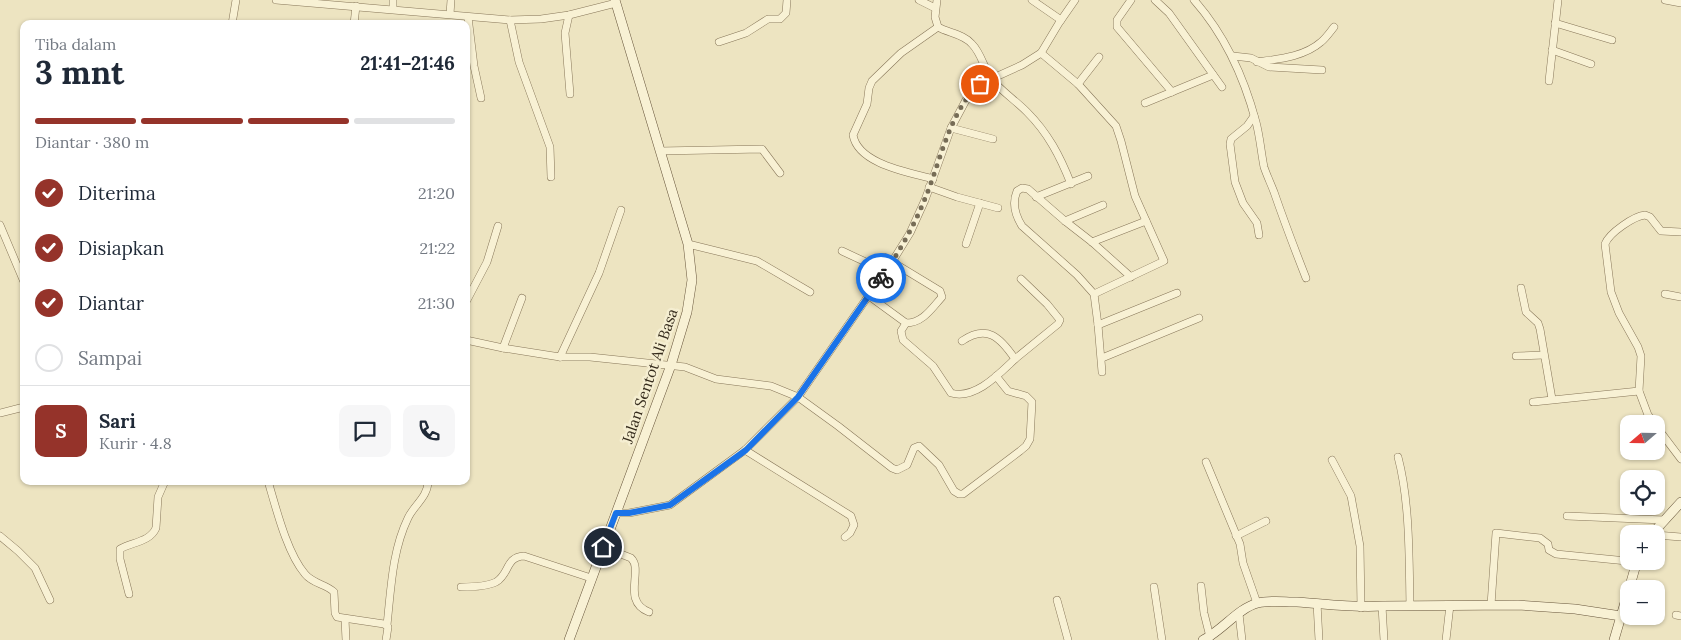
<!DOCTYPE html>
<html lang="id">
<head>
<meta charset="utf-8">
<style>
	:root { --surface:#fff; --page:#f6f6f7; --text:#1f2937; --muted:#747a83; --line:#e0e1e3; --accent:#95332a }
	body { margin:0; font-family:Lora,serif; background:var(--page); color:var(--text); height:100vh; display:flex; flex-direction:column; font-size:19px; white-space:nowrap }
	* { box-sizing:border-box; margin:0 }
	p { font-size:16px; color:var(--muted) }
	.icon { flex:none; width:28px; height:28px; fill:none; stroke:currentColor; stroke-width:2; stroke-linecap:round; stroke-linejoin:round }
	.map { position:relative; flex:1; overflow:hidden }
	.panel { position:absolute; left:20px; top:20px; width:450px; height:465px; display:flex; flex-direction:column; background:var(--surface); border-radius:10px; box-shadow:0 1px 4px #0004 }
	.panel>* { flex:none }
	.needle { width:32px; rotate:250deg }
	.fabs { position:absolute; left:1620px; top:415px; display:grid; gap:10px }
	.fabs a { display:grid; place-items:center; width:45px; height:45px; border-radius:10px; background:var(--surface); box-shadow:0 1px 4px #0004; font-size:25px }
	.pin { position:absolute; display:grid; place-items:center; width:42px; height:42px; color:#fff; margin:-21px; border:2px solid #fff; border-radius:50%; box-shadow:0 1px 5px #0007 }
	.courier { position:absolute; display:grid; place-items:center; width:50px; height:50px; margin:-25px; border:4px solid #1a73e8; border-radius:50%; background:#fff; color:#222; box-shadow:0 1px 6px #0007 }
	.overview em { font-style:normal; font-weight:700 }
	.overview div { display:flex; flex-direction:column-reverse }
	.overview { display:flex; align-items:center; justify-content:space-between; height:85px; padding:0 15px }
	h1 { font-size:32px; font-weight:700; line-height:38px }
	.bar { display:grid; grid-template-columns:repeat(4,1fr); gap:8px 5px; align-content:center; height:60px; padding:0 15px }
	.bar i { height:6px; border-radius:4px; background:var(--line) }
	.bar .current { background:var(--accent) }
	.bar p { grid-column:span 4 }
	.line { display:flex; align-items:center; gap:12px; padding:0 15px; border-top:1px solid var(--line) }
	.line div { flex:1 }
	.round { display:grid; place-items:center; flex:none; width:52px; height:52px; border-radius:10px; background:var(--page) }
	ol { padding:0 15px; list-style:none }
	li { display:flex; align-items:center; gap:15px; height:55px }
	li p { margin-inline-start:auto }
	li .icon { padding:5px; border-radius:50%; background:var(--accent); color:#fff; stroke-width:4 }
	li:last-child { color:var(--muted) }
	li i { width:28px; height:28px; border:2px solid var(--line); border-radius:50% }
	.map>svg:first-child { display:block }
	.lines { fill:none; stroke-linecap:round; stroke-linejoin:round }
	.street-casing { stroke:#877659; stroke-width:8 }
	.secondary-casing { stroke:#68563c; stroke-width:10 }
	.street { stroke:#f8f1d4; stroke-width:7 }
	.secondary { stroke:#f8f1d4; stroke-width:9 }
	.done { stroke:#766c56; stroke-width:5; stroke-dasharray:0 9 }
	.route { stroke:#1a73e8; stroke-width:6 }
	.labels { text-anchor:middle; stroke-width:5; stroke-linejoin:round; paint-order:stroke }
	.street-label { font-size:15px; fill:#362c1d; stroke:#f5eed1 }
</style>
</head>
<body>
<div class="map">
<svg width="1681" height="640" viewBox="0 0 1681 640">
	<rect width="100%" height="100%" fill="#ede4c1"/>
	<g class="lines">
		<defs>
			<g id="street">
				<path d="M 276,0 L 510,20 L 541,19 L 569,15 L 616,3"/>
				<path d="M 919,0 L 935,8"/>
				<path d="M 937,0 L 935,17 L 938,27 C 948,33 964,34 972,44 C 982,54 984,70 993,81 C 1003,92 1016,101 1027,112 C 1048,133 1060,156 1071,184"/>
				<path d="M 1032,0 L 1061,20"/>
				<path d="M 1131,0 L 1117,20 L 1117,27 L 1172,92"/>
				<path d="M 1155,0 L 1169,13 L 1222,87"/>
				<path d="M 1194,0 C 1225,35 1244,77 1256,122 C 1260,137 1261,152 1264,167 C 1267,176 1271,184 1274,192 C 1284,221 1295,250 1306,278"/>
				<path d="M 1665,0 L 1681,3"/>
				<path d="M 393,9 L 393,0"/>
				<path d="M 450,14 L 451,0"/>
				<path d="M 569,15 L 565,33 L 570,94"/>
				<path d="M 468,17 L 474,66 L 481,98"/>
				<path d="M 510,20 L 519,62 L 550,147 L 551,177"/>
				<path d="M 1555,23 L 1612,40"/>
				<path d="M 232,24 L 236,0"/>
				<path d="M 354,24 L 356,6"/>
				<path d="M 719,42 L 746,33 L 768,19 L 780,19 L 786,13 L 787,0"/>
				<path d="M 1552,50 L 1591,64"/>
				<path d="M 1041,53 L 1078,84 L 1116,126 L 1121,141 L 1135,196 L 1164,261 L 1094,294"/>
				<path d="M 1233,56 L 1251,58 L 1269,67 L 1322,70"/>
				<path d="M 1257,62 C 1278,59 1304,57 1321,42 C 1326,38 1330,32 1334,27"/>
				<path d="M 1549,81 L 1558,0"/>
				<path d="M 1078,84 L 1099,57"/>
				<path d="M 1145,103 L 1213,75"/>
				<path d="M 1254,116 L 1247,126 L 1231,139 L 1230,144 L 1235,182 L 1243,203 L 1257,223 L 1259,235"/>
				<path d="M 951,128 L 993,139"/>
				<path d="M 660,151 L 762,149 L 780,173"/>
				<path d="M 933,179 C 908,172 858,164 853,135 L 867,104 L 869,88 L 872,81 L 901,53 L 938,27"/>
				<path d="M 929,187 L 957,197 L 998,208"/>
				<path d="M 1036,197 L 1088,176"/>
				<path d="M 1065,221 L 1103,205"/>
				<path d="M 0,225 L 24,282"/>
				<path d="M 1092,242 L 1146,221"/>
				<path d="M 688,244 L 757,261 L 810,292"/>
				<path d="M 966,244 L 980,203"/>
				<path d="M 842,251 L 870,264 L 873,263 L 884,257 L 940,291 L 942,297 C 932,308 923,323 906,323"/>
				<path d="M 1521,288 L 1526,312 L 1538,323 L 1540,329 L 1552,399"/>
				<path d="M 1665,294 L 1681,297"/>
				<path d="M 869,296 L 906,323 L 901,331 L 903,340 L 933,366 L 951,393 C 975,400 999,374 1015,359 C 1000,337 987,324 962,341"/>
				<path d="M 466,302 L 487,262 L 498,226"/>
				<path d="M 1098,325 L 1177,293"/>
				<path d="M 466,340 L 503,348 L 560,357 L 590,357 L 685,367 L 716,379 L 771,386 L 798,397 L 838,426 L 892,468 L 897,470 L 907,465 L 914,448 L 919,446 L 939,465 L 954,491 L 959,494 L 963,494 L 1020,451 L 1026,446 L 1030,439 L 1032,402 L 1026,396 L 1008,391 L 996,376"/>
				<path d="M 503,348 L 522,298"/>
				<path d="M 1516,356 L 1544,355"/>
				<path d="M 560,357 L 599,273 L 621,210"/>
				<path d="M 1102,358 L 1199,318"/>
				<path d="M 1015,359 L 1058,324 L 1060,320 L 1047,304 L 1021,279"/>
				<path d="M 1102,372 L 1098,325 L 1094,294 L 1077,275 L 1022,226 C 1015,215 1012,203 1017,191 L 1022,188 L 1028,189 L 1065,221 L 1092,242 L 1131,277"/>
				<path d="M 1533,402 L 1639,391"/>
				<path d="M 0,413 L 24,407"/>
				<path d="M 1655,424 L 1648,415 L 1639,391 L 1641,356 L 1638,347 L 1619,313 L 1611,292 L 1605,244 C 1609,233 1634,216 1645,215 L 1650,217 L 1661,231 L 1681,232"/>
				<path d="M 1656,426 L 1681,459"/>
				<path d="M 745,450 L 851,516 L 854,525 L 850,533 L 845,537"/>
				<path d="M 1398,457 C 1410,502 1409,559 1410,606"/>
				<path d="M 1332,460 L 1351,496 L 1360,546 L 1361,608"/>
				<path d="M 1206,462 L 1240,544 L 1243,563 L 1257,603"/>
				<path d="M 268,481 C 276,508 287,553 305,574 C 313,584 326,584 334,592 L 335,613 L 337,617 L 384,624 L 388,627 L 386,640"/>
				<path d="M 616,513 L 629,513 L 670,505 L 745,450 L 798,397 L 892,262 L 910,233 L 925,200 L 951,128 L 966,100 L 980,84 L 1022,65 L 1041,53 L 1059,23 L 1075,0"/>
				<path d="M 1567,516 L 1664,520"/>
				<path d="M 1656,535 L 1681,537"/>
				<path d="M 0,536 L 18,551 L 35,568 L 50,600"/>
				<path d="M 1236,536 L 1266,521"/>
				<path d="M 603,547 L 631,558 C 644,570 621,601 649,612"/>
				<path d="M 1201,586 L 1204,613 L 1210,637"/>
				<path d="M 461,587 C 471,587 486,587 496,582 C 510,574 505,557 524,556 L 591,578"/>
				<path d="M 1154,587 L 1162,640"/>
				<path d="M 129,594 L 120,559 L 120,549 C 132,542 150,542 156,528 L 158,497 L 165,481"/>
				<path d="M 1057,600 L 1068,640"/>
				<path d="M 1317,603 L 1319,640"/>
				<path d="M 1491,605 L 1496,533 L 1540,538 L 1548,544 L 1549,550 L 1556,554 L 1637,562"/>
				<path d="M 1382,606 L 1384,640"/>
				<path d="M 1239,614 L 1242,640"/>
				<path d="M 1676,615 L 1681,616"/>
				<path d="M 345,619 L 346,640"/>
				<path d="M 387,625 C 391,589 392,551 408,518 C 414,505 428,497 428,481"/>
				<path d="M 1446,640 L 1450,605"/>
			</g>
			<g id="secondary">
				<path d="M 1652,534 L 1681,502"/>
				<path d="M 1629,589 L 1637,561"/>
				<path d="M 569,640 L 671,365 L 687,312 L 692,280 L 688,244 L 615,0"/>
				<path d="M 1203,640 C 1222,631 1238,608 1258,603 C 1270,600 1284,602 1297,602 C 1326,604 1354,608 1382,606 L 1518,605 L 1575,609 L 1621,616"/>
				<path d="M 1614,640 L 1629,589"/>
			</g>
		</defs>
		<use href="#street" class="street-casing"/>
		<use href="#secondary" class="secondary-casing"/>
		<use href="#street" class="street"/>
		<use href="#secondary" class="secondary"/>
	</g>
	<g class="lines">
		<path class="done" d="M 881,278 C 898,254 913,228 924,201 C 938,168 945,131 965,101 C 969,95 975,90 980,84"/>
		<path class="route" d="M 603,547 L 616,513 L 629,513 L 670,505 L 746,450 L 798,397 L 881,278"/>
	</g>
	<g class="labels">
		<g class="street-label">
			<text transform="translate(650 376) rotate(-71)" y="5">Jalan Sentot Ali Basa</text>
		</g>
	</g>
</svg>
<div class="fabs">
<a><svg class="needle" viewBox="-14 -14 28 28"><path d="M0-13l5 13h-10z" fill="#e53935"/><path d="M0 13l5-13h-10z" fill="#747a83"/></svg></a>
<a><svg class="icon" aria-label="locate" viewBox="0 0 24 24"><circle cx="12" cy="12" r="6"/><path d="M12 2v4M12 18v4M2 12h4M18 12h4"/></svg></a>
<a>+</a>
<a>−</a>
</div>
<div class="pin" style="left:980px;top:84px;background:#ea580c"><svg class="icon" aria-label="bag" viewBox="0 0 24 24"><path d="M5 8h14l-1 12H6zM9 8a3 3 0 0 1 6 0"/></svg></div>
<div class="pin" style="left:603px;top:547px;background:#1f2937"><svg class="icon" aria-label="home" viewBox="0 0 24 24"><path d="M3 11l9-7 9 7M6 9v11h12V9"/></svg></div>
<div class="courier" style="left:881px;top:278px"><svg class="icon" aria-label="bike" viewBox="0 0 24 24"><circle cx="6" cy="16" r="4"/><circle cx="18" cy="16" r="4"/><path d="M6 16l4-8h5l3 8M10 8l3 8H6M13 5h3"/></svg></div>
<section class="panel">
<div class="overview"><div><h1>3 mnt</h1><p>Tiba dalam</p></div><em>21:41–21:46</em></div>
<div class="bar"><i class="current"></i><i class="current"></i><i class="current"></i><i></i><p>Diantar · 380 m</p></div>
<ol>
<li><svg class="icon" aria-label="check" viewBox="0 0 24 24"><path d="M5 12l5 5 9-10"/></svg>Diterima<p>21:20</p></li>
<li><svg class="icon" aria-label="check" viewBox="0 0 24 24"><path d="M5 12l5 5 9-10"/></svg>Disiapkan<p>21:22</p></li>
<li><svg class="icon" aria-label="check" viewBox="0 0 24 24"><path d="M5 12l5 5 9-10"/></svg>Diantar<p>21:30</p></li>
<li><i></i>Sampai</li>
</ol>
<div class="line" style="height:90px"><b class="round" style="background:var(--accent);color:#fff">S</b><div><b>Sari</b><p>Kurir · 4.8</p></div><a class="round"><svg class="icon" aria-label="chat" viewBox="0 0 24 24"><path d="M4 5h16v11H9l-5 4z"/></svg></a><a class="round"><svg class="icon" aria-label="phone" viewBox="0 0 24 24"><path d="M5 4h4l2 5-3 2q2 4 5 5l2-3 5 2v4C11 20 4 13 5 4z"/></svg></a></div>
</section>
</div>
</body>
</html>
